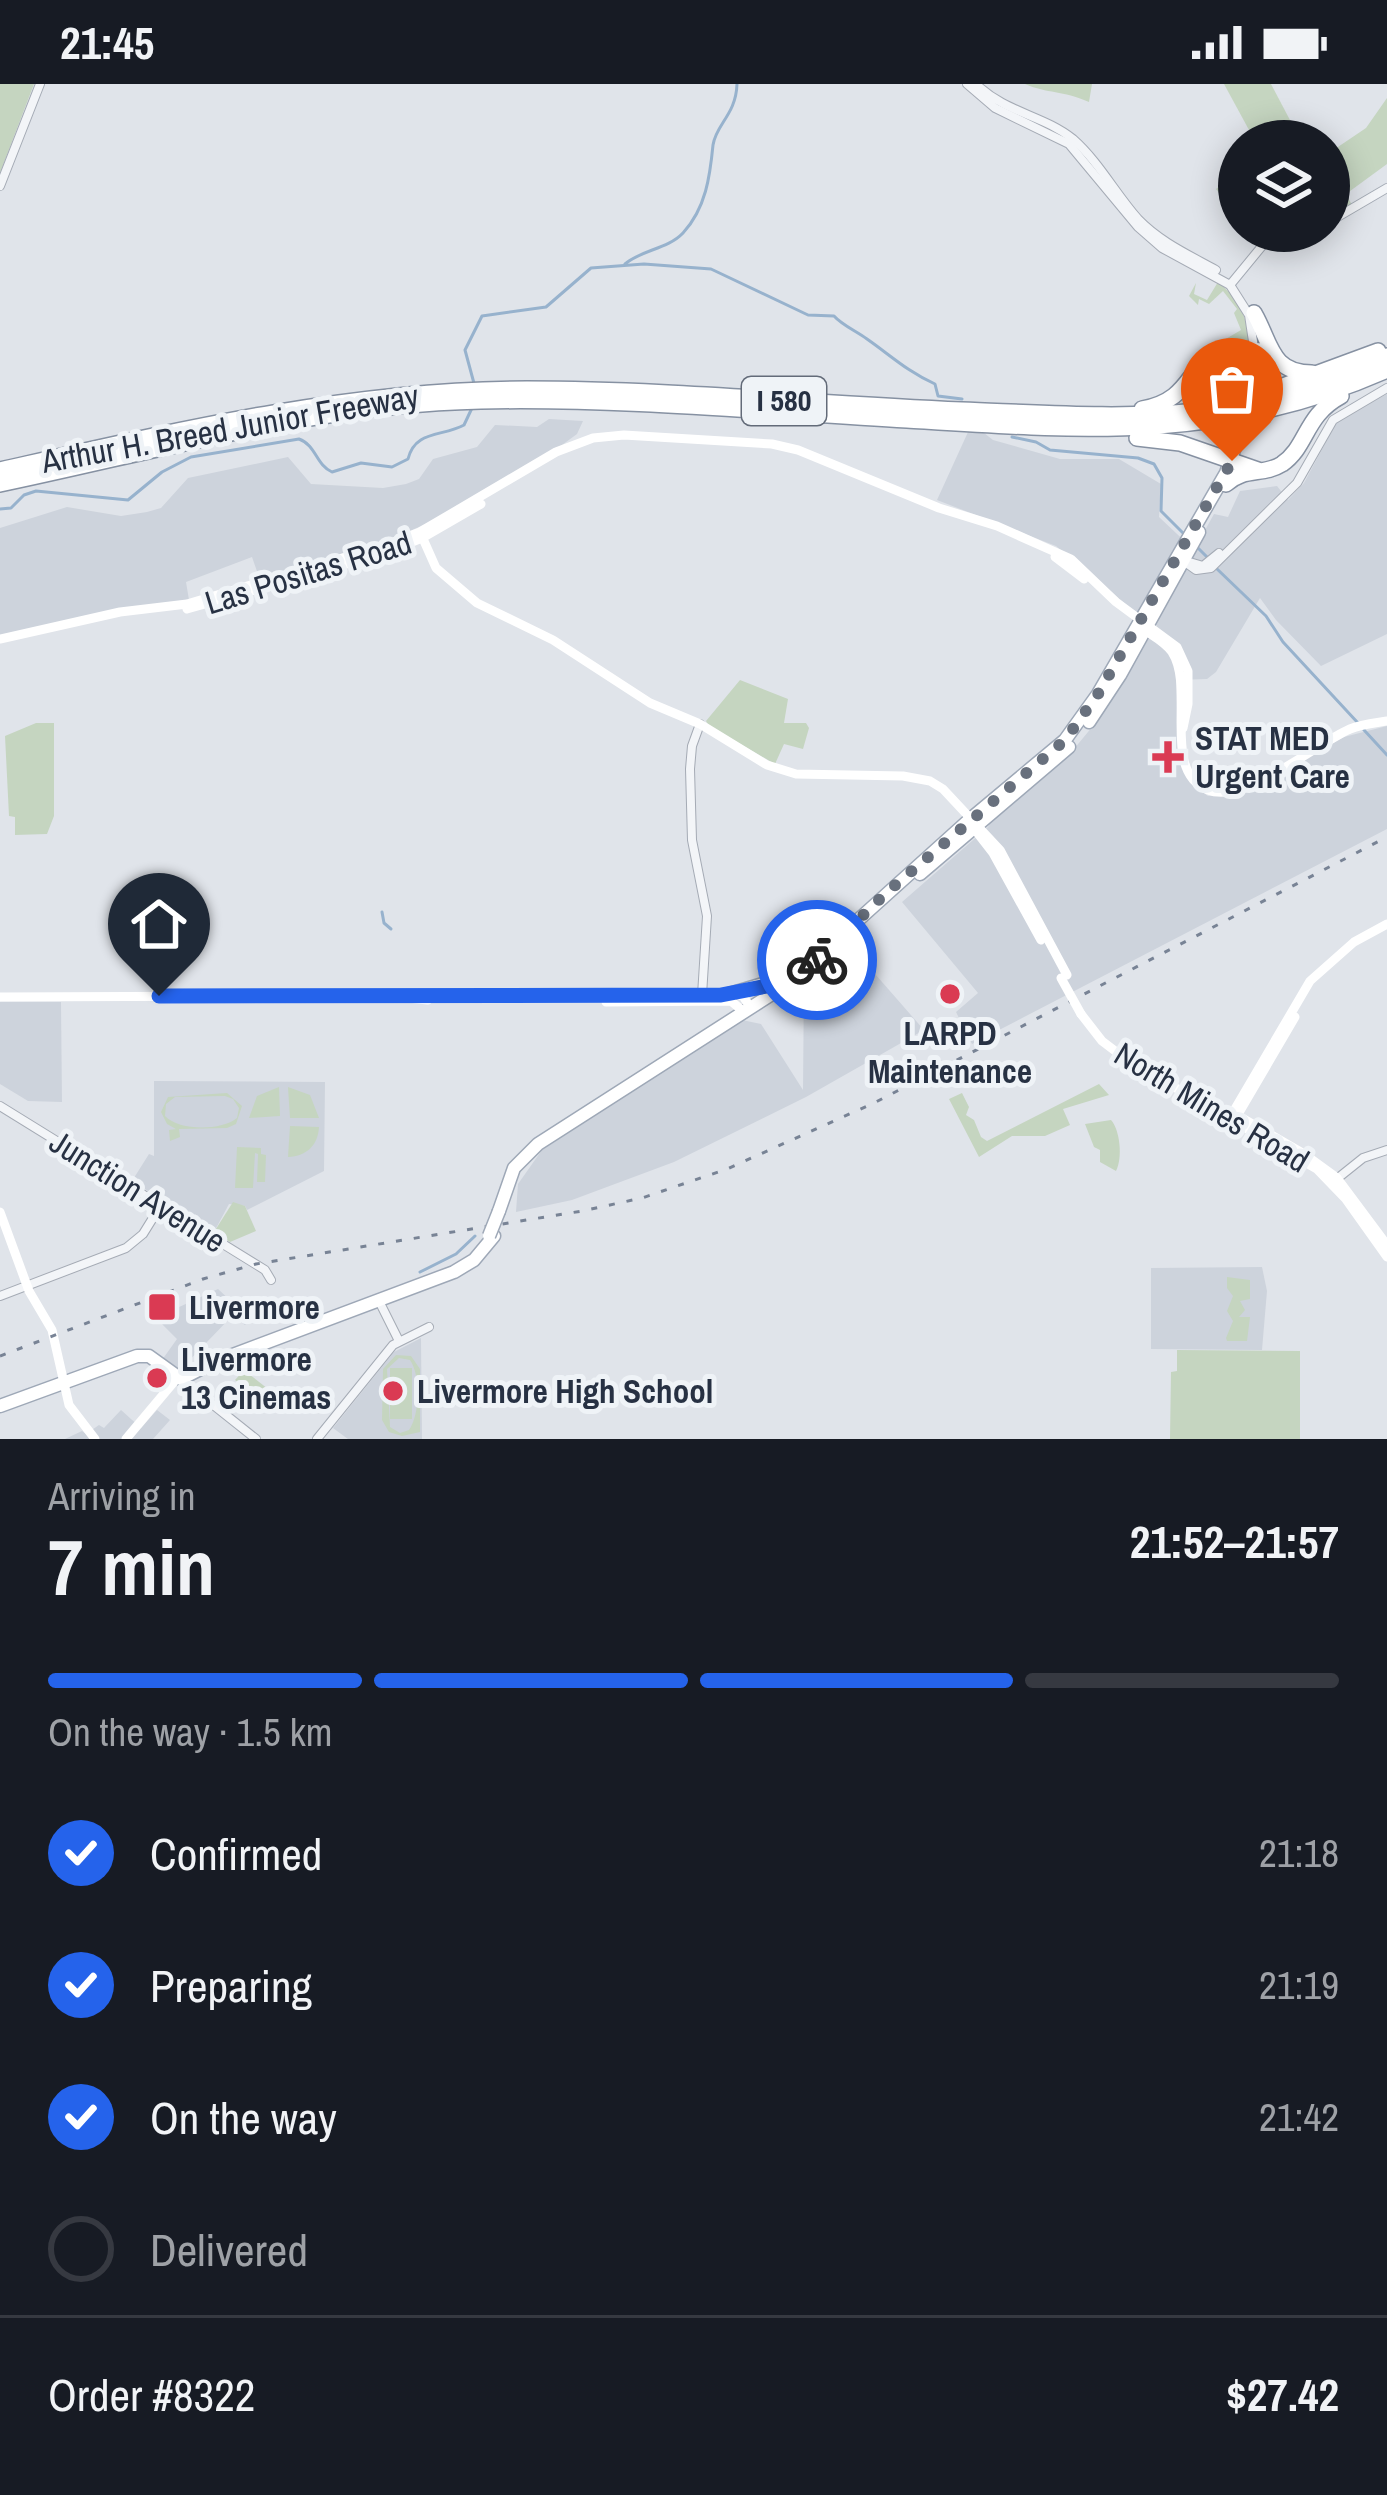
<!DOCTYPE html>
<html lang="en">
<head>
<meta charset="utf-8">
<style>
	:root { --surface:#171b24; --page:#20242c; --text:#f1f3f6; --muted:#9ea1a6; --line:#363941; --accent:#2563eb }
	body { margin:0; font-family:"Archivo Narrow",sans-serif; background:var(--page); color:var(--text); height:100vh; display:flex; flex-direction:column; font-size:45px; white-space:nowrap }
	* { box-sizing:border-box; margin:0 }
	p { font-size:39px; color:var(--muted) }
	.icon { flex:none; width:66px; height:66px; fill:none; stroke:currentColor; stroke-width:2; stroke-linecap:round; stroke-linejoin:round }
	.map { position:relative; height:1355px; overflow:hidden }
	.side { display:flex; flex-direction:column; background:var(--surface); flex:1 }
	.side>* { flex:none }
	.fabs { position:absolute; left:1218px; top:36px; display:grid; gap:24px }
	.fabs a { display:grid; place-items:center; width:132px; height:132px; border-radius:50%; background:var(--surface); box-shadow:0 6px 30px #0003; font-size:60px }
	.pin { position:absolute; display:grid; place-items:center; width:102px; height:102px; color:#fff; margin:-123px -51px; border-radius:50% 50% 50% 0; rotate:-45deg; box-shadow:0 0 12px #0007 }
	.pin .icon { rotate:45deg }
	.courier { position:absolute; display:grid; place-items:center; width:120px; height:120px; margin:-60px; border:9px solid #2563eb; border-radius:50%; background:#fff; color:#222; box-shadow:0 3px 15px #0007 }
	.headline em { font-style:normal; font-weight:800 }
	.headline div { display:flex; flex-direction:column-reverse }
	.headline { display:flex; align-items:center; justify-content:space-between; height:204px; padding:0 48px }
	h1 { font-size:78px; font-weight:800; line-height:90px }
	.bar { display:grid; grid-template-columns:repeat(4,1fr); gap:18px 12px; align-content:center; height:144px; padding:0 48px }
	.bar i { height:15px; border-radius:9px; background:var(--line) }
	.bar .on { background:var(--accent) }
	.bar p { grid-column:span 4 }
	.line { display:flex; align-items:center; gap:30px; padding:0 48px; border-top:3px solid var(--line) }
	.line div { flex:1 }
	ol { padding:0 48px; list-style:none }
	li { display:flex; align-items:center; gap:36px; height:132px }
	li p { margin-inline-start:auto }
	li .icon { padding:12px; border-radius:50%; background:var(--accent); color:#fff; stroke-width:4 }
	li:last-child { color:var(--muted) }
	li i { width:66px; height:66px; border:6px solid var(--line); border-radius:50% }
	.status { display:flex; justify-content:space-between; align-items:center; height:84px; padding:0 60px; background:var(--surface); direction:ltr }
	.status svg { height:33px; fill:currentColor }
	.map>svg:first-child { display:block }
	.built { fill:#cdd3dc }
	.green { fill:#c5d5c0; fill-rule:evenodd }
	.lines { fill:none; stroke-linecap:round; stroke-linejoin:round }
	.stream { stroke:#97b2cd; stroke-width:3 }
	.tertiary-casing { stroke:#a5abb5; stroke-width:10 }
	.primary-casing { stroke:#9ea8b7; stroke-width:15 }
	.motorway-casing { stroke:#8691a2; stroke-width:18 }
	.tertiary { stroke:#f3f5f8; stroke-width:8 }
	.secondary { stroke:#fff; stroke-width:9 }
	.primary { stroke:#fff; stroke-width:12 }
	.motorway { stroke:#fff; stroke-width:15 }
	.rail { stroke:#788395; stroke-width:3; stroke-dasharray:6 12; stroke-linecap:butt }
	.primary-bridge-casing { stroke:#9ea8b7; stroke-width:15; stroke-linecap:butt }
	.secondary-bridge { stroke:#fff; stroke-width:9 }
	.primary-bridge { stroke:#fff; stroke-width:12 }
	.done { stroke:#68707d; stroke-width:12; stroke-dasharray:0 21.6 }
	.route { stroke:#2563eb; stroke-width:15 }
	.poi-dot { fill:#da3a53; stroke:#eff3f7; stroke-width:4.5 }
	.labels { text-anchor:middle; stroke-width:10; stroke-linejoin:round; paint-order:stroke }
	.shield { fill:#eff3f7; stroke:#636b79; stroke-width:3 }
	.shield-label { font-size:30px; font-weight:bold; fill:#273143 }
	.street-label { font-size:33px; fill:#273143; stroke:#eff3f7 }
	.poi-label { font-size:33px; font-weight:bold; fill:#273143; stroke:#eff3f7; text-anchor:start }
</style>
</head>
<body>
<div class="status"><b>21:45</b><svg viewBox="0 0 49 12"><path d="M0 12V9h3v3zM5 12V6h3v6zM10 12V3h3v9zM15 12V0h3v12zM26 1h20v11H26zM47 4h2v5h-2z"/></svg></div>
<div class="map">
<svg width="1387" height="1355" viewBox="0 0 1387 1355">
	<rect width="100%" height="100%" fill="#e0e4ea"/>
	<g class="built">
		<path d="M 1387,310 L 1387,550 L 1321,582 L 1276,536 L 1260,514 L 1216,588 L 1207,595 L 1176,596 L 1178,673 L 1190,699 L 1208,712 L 1240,712 L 1344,653 L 1387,642 L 1387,745 L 972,960 L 956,928 L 978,909 L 902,818 L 988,743 L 994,733 L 1069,671 L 1102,631 L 1157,541 L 1134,527 L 1056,462 L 937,416 L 968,348 L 984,349 L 993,356 L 1060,375 L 1119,375 L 1161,400 L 1159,433 L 1194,466 L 1214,430 L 1228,433 L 1240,407 L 1277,402 L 1288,416 L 1304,399 L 1335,341 L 1344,332 Z"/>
		<path d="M 549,335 L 583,337 L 577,350 L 562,361 L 434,436 L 386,458 L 260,496 L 252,473 L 186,498 L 189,516 L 0,551 L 0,444 L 67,423 L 121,432 L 147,428 L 161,424 L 188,394 L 288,373 L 311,400 L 383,404 L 406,400 L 419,395 L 433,375 L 477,363 L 495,341 L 537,343 Z"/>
		<path d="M 848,859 L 924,946 L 806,1013 L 674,1078 L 572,1116 L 516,1128 L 518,1100 L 542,1066 L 742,936 L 761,940 L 803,1006 L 804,896 Z"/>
		<path d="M 0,918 L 61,918 L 62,1018 L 28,1017 L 0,1000 Z"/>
		<path d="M 154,997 L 325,998 L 324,1087 L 247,1126 L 245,1122 L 229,1120 L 214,1148 L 132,1097 L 149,1070 L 154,1072 Z"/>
		<path d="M 1262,1183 L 1267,1207 L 1262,1266 L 1151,1265 L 1151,1184 Z"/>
		<path d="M 218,1205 L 250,1235 L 245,1241 L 232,1232 L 179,1287 L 162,1276 L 177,1255 L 162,1240 L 177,1224 Z"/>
		<path d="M 421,1254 L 422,1355 L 348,1355 L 333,1344 L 394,1268 Z"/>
		<path d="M 121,1326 L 141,1344 L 157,1326 L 170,1336 L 153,1355 L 65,1355 L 82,1347 L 86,1350 L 99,1341 L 104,1344 Z"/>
	</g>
	<g class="green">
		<path d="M 0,0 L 34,0 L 0,89 Z"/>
		<path d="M 1025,0 L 1092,0 L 1089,18 C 1062,6 1048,10 1025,0 Z"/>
		<path d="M 1224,0 L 1271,0 L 1301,57 L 1255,57 Z"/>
		<path d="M 1387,14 L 1387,80 L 1346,110 L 1352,121 L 1329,133 L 1329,69 L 1366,44 Z"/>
		<path d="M 1239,87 L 1239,135 L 1216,105 Z"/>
		<path d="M 1196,199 L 1194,210 L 1207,216 L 1218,198 C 1238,214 1249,234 1248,259 L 1228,261 L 1224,256 L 1241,246 L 1234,229 L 1237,225 L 1223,207 L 1209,220 L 1199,215 L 1198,221 L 1189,212 Z"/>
		<path d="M 740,596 L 788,615 L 784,639 L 806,639 L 809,644 L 803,665 L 784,660 L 775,680 L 709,642 L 706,637 Z"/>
		<path d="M 36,639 L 54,639 L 54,732 L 47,750 L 15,751 L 15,733 L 9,732 L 5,652 Z"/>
		<path d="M 1099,1000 L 1109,1011 L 1063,1025 L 1070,1041 L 1045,1052 L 1012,1052 L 979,1073 L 949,1015 L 962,1009 L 969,1023 L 966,1031 L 974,1036 L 981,1053 L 987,1057 Z"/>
		<path d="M 279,1003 L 280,1032 L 249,1034 L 257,1012 Z"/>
		<path d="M 288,1003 L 310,1011 L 319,1034 L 290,1034 Z"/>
		<path d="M 227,1009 L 242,1022 L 236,1040 L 227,1044 L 179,1045 L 180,1053 L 170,1057 L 169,1046 L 176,1045 L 167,1040 L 161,1028 L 168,1013 ZM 225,1012 L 233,1015 L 239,1024 L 237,1034 C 221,1047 179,1047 165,1032 L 166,1020 L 175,1013 Z"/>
		<path d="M 1111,1036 C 1120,1046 1123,1074 1116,1087 L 1100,1078 L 1100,1066 L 1094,1063 L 1085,1040 Z"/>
		<path d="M 290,1042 L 319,1043 C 318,1061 307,1072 288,1073 Z"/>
		<path d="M 237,1063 L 261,1064 L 261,1070 L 266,1071 L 265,1098 L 257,1098 L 258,1070 L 255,1069 L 253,1104 L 235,1104 Z"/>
		<path d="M 233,1118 L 245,1122 L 256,1147 L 230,1158 L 214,1148 Z"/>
		<path d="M 1227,1193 L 1250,1196 L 1250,1215 L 1240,1217 L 1245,1226 L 1239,1233 L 1250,1233 L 1247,1257 L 1227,1257 L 1226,1254 L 1233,1237 L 1227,1227 L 1233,1212 L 1227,1204 Z"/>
		<path d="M 1177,1266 L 1300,1267 L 1300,1355 L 1170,1355 L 1171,1288 L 1177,1287 Z"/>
		<path d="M 396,1271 L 411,1272 L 420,1285 L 420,1348 L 402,1352 L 389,1348 L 382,1336 L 383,1285 ZM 399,1274 L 410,1276 C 421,1292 420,1331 409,1346 L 400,1349 L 390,1343 L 387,1285 Z"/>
		<rect x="390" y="1284" width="22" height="51"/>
		<path d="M 244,1286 L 277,1312 L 269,1321 L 235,1296 Z"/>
	</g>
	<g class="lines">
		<g class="stream">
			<path d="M 625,180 C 641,166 668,165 683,149 C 706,124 710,92 713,61 C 716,40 736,31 737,0"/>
			<path d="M 475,303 L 465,266 L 482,232 L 546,223 L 591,184 L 644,180 L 711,185 L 808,231 L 834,232 C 842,241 856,247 867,255 C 890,271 908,288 935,300 L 938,312 L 962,315"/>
			<path d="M 1012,353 L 1036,358 L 1050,366 L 1138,374 L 1154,380 L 1162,394 L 1161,427 L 1185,451"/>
			<path d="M 0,425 L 11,424 L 24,411 L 36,407 L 128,416 L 162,388 L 191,373 L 299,355 C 316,361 316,381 332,388 L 361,379 L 392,383 L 408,375 C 415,346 442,353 464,341 L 472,324"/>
			<path d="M 1196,462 L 1210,476"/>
			<path d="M 1216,484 L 1266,532 L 1283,558 L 1358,639"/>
			<path d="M 1364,646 L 1387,671"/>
			<path d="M 382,828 L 384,839 L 391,845"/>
			<path d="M 420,1188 L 456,1170 L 475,1152"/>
		</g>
		<defs>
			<g id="tertiary">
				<path d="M 967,0 L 995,24 L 1069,60 L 1138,143 L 1162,164 L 1230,201 L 1249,231 L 1254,264"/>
				<path d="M 976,0 C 1006,29 1043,31 1073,55 C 1099,78 1115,109 1138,135 C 1160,158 1189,171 1216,186"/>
				<path d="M 0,102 L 40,0"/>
				<path d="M 1329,138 L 1387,104"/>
				<path d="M 1230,201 L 1267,156 L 1307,147"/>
				<path d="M 1182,476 L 1196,486 L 1211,484 L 1297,399 L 1333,336 L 1387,304"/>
				<path d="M 1186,477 L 1203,482 L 1219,469"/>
				<path d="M 700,640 L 692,662 L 690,685 L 692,756 L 707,832 L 702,911"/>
				<path d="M 0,1022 L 265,1186 L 271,1196"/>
				<path d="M 1333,1098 L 1363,1074 L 1387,1066"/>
				<path d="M 0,1212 L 126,1164 L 143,1150 L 161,1121"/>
				<path d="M 378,1215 L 399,1257"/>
				<path d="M 182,1296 L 256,1355"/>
				<path d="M 317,1355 L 393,1261 L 429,1243"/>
			</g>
			<g id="primary">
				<path d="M 1089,638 L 1120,591 L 1199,448"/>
				<path d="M 920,790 L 1069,663"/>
				<path d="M 726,911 L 783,894"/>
				<path d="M 499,1127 L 514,1084 L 538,1060 L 786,901 L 968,737 L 1065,656 L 1098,610 L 1226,389 L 1239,352"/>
				<path d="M 0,1322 L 137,1272 L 149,1272 L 181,1295 L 214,1278 L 454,1188 L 474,1176 L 494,1152"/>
			</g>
			<g id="motorway">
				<path d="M 1254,229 C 1271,258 1270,289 1312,289"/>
				<path d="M 1253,281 C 1232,268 1203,273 1212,302 L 1232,311 L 1254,310"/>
				<path d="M 1283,302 L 1378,267"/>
				<path d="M 1142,325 C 1207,314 1179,256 1260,267"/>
				<path d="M 1137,354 L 1180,359 L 1258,386"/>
				<path d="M 0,386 C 173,347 349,305 527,305 C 672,305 817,320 962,326 C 1118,332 1241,345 1387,272"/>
				<path d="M 0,400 C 158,367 319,320 481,317 C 623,314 766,328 907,336 C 1081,347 1223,359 1387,286"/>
				<path d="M 1226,400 C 1244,383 1263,392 1282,380 C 1308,362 1304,332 1341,312"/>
			</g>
		</defs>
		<use href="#tertiary" class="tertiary-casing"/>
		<use href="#primary" class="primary-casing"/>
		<use href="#motorway" class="motorway-casing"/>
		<use href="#tertiary" class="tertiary"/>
		<g class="secondary">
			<path d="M 420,448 L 436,484 L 477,519 L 553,556 L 650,619 L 700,640 L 767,681 L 796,690 L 903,692 L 930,697 L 943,705 L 1000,766 L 1067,891"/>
			<path d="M 1055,473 L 1084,495"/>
			<path d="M 187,525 L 382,470 L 422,454 L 481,420"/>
			<path d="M 1143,545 C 1153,552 1165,558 1172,568 C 1196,605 1160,687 1208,706 C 1245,721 1315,660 1350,645 C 1362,640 1375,639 1387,637"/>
			<path d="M 0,555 L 120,528 L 187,520 L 386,461 L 420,448 L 556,368 L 593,354 L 624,351 L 772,360 L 798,366 L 939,424 L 997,442 L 1071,475 L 1116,518 L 1177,563 L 1188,587 L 1188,620 L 1183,644"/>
			<path d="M 972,742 L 993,769 L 1041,856"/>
			<path d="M 386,912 L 428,916"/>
			<path d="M 0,913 L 734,910 L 743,912 L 750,923"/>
			<path d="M 606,918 L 731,917 L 744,928"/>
			<path d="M 1081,930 L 1102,957 L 1127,976 L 1317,1085 L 1345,1114 L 1387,1173"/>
			<path d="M 1230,1027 L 1304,1070 L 1337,1094 L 1387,1161"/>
			<path d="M 1232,1030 L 1310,897 L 1354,858 L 1387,840"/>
			<path d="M 1237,1032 L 1295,933"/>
			<path d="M 0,1128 L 29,1207 L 52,1246 L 69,1321 L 95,1355"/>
			<path d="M 126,1355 L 178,1293"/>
		</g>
		<use href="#primary" class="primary"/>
		<use href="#motorway" class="motorway"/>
		<path class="rail" d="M 0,1272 L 203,1195 L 256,1180 L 582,1127 L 642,1114 L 727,1085 L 874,1019 L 1387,753"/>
		<defs>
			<g id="primary-bridge">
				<path d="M 1244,350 L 1253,302"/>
				<path d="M 489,1152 L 499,1127"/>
			</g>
		</defs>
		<use href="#primary-bridge" class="primary-bridge-casing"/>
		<path class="secondary-bridge" d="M 1061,894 L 1081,930"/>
		<use href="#primary-bridge" class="primary-bridge"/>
	</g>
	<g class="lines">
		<path class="done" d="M 817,876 L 886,809 L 1065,656 L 1098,610 L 1232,377"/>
		<path class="route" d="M 159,912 L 721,911 L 767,902 L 817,876"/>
	</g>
	<g class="poi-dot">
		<path d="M1162 655h12v12h12v12h-12v12h-12v-12h-12v-12h12z"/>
		<circle cx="950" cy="910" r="12"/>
		<rect x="147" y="1208" width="30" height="30" rx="6"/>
		<circle cx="157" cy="1294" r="12"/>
		<circle cx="393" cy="1307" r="12"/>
	</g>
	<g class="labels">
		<rect class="shield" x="742" y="293" width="84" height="48" rx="9"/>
		<g class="shield-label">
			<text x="784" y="327">I 580</text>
		</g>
		<g class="street-label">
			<text transform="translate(230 344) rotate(-10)" y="12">Arthur H. Breed Junior Freeway</text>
			<text transform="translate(308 488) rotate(-17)" y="12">Las Positas Road</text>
			<text transform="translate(1212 1023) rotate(31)" y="12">North Mines Road</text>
			<text transform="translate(138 1107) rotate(32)" y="12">Junction Avenue</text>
		</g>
		<g class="poi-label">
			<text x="1195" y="666">STAT MED<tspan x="1195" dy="38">Urgent Care</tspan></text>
			<text x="950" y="961" text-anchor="middle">LARPD<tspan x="950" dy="38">Maintenance</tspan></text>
			<text x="189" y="1235">Livermore</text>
			<text x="181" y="1287">Livermore<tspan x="181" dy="38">13 Cinemas</tspan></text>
			<text x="417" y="1319">Livermore High School</text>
		</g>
	</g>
</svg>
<div class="fabs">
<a><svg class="icon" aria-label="layers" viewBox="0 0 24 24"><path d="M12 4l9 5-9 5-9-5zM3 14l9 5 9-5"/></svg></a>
</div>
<div class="pin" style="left:1232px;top:377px;background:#ea580c"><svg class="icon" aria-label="bag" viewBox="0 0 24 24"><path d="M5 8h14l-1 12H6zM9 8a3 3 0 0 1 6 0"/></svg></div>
<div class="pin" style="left:159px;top:912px;background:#1f2937"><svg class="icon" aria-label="home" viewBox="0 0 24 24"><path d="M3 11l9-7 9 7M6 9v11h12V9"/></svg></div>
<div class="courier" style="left:817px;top:876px"><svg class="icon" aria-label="bike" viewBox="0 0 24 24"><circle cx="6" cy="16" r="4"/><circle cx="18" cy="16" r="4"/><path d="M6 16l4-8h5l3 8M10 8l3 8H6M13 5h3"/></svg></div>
</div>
<section class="side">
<div class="headline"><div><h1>7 min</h1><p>Arriving in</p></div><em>21:52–21:57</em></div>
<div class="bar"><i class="on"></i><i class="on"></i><i class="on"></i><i></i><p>On the way · 1.5 km</p></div>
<ol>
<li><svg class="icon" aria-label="check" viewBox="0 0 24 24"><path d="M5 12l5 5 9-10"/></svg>Confirmed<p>21:18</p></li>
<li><svg class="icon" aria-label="check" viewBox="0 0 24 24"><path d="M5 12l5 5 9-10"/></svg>Preparing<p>21:19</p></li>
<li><svg class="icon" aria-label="check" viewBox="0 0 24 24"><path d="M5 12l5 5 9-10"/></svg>On the way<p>21:42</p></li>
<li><i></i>Delivered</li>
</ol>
<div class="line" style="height:156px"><div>Order #8322</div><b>$27.42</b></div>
</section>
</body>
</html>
